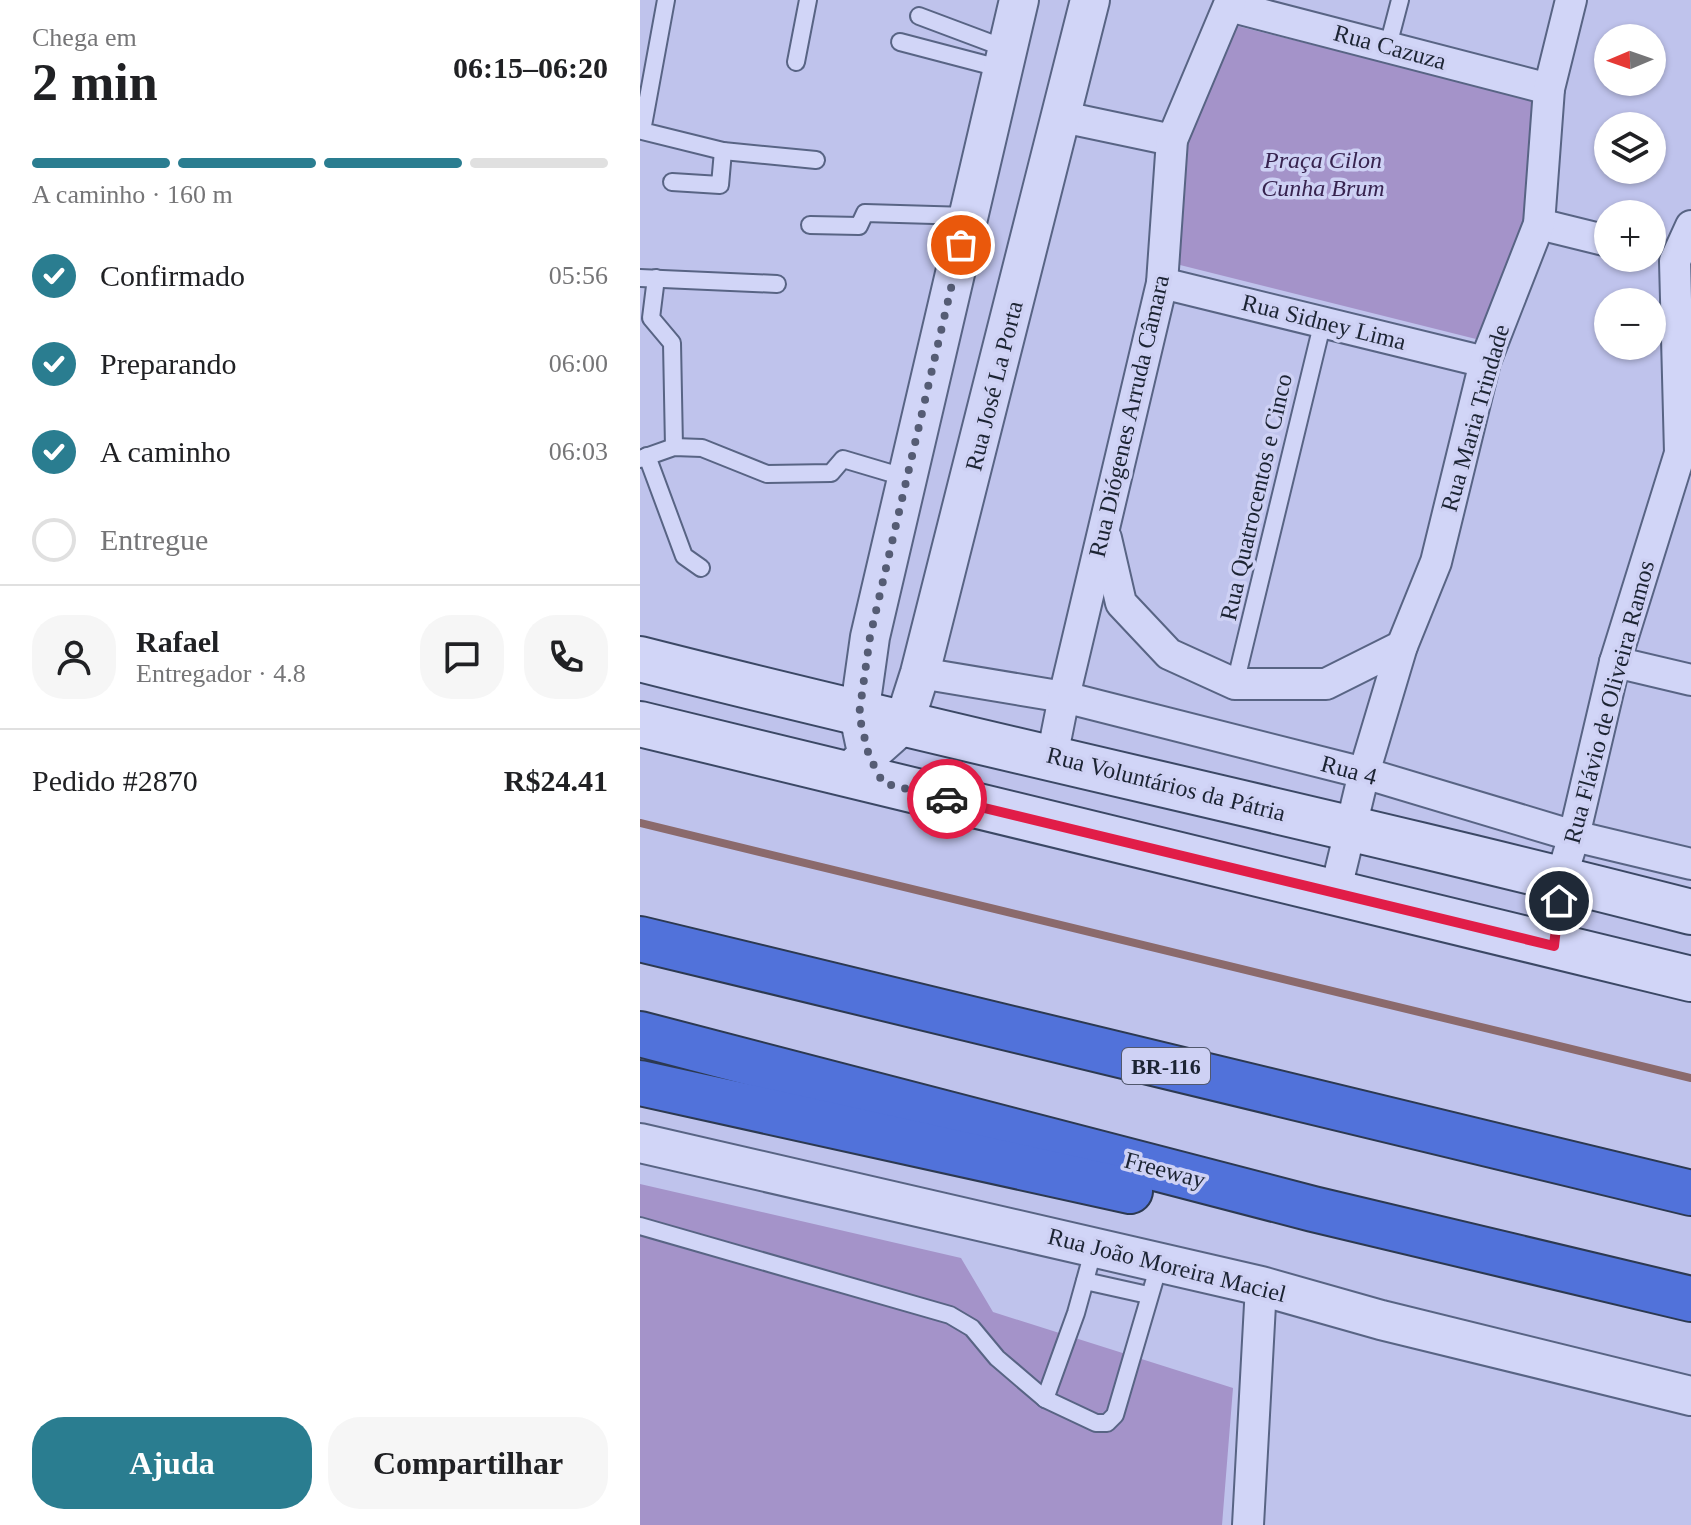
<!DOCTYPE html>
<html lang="pt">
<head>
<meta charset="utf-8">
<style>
	:root { --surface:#fff; --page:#f6f6f6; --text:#202124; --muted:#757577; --line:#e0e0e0; --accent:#2a7d90 }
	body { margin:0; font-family:Georgia,serif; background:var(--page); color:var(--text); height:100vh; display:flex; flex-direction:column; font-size:30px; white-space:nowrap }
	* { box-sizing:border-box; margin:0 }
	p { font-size:26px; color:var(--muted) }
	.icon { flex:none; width:44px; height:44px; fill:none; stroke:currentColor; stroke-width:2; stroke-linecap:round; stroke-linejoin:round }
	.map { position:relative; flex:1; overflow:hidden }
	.panel { display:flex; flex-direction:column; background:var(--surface); width:640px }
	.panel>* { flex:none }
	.needle { width:52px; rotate:268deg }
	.controls { position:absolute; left:954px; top:24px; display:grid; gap:16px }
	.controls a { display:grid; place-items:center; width:72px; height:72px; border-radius:50%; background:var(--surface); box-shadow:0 2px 6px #0004; font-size:40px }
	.pin { position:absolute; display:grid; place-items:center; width:68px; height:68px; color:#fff; margin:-34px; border:4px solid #fff; border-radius:50%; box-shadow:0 2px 8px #0007 }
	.courier { position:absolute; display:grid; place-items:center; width:80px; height:80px; margin:-40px; border:6px solid #e11d48; border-radius:50%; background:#fff; color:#222; box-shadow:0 2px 10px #0007 }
	.summary em { font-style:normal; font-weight:600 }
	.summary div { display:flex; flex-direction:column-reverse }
	.summary { display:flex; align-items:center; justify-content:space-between; height:136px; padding:0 32px }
	h1 { font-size:52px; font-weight:600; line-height:60px }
	.bar { display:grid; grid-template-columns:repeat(4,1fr); gap:12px 8px; align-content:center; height:96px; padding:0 32px }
	.bar i { height:10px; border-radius:6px; background:var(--line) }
	.bar .current { background:var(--accent) }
	.bar p { grid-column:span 4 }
	.line { display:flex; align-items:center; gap:20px; padding:0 32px; border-top:2px solid var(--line) }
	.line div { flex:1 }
	.round { display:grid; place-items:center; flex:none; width:84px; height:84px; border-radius:32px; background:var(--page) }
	ol { padding:0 32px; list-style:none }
	li { display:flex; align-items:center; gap:24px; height:88px }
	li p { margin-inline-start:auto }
	li .icon { padding:8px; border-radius:50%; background:var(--accent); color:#fff; stroke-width:4 }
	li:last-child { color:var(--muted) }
	li i { width:44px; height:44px; border:4px solid var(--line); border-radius:50% }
	.action { display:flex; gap:16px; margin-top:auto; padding:16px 32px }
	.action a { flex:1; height:92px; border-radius:32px; background:var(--accent); color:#fff; font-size:32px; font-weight:600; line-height:92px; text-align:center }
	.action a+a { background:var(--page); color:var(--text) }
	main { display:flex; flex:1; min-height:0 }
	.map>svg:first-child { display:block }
	.green { fill:#a493c9 }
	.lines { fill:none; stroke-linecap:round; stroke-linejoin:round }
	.stream { stroke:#8b6a6c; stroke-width:8 }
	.service-casing { stroke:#586484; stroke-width:20 }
	.minor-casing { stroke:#586484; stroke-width:34 }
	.tertiary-casing { stroke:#586484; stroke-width:42 }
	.secondary-casing { stroke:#3b4865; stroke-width:48 }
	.motorway-casing { stroke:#2c3951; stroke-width:48 }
	.service { stroke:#d1d5f7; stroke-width:16 }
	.minor { stroke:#d1d5f7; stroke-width:30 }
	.tertiary { stroke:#d1d5f7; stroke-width:38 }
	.secondary { stroke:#d1d5f7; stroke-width:44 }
	.motorway { stroke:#5172da; stroke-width:44 }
	.done { stroke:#555c74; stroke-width:8; stroke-dasharray:0 14.4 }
	.route { stroke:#e11d48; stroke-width:10 }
	.labels { text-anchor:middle; stroke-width:7; stroke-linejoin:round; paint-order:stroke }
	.shield { fill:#ced1f4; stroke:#51586d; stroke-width:2 }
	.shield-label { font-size:22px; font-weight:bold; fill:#1c2433 }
	.street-label { font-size:24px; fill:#1c2433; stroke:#ced1f4 }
	.park-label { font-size:24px; font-style:italic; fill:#37234f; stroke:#ced1f4 }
</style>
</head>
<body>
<main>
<section class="panel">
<div class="summary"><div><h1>2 min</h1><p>Chega em</p></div><em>06:15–06:20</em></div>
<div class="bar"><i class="current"></i><i class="current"></i><i class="current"></i><i></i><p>A caminho · 160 m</p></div>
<ol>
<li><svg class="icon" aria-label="check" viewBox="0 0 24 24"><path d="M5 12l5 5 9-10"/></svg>Confirmado<p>05:56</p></li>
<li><svg class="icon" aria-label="check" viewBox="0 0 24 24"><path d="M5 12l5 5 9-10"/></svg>Preparando<p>06:00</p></li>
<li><svg class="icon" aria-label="check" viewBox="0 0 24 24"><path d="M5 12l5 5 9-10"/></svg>A caminho<p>06:03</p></li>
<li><i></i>Entregue</li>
</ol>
<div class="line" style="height:144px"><a class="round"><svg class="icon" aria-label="person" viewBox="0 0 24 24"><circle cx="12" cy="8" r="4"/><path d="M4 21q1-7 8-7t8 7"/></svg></a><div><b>Rafael</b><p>Entregador · 4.8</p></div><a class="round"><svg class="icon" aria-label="chat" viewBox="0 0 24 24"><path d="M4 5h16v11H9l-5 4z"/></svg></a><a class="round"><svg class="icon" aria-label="phone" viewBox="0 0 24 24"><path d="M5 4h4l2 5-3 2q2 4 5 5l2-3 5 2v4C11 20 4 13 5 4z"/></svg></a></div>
<div class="line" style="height:104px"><div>Pedido #2870</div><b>R$24.41</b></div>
<div class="action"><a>Ajuda</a><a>Compartilhar</a></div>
</section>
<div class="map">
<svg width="1051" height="1525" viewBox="0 0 1051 1525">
	<rect width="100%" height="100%" fill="#bfc3ec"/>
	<g class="green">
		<path d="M 597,26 L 892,99 L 884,224 L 836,339 L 536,264 L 546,142 Z"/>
		<path d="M 0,1184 L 321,1258 L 353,1312 L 593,1388 L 582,1525 L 0,1525 Z"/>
	</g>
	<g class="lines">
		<path class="stream" d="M 0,823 L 1051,1078"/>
		<defs>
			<g id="service">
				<path d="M 26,0 L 2,131 L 83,151 L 176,160"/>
				<path d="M 279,16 L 367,49"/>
				<path d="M 260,42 L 363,69"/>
				<path d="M 748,46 L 760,0"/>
				<path d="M 156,62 L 168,0"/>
				<path d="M 32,182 L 80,185 L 83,151"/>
				<path d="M 170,225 L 219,226 L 225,213 L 328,216"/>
				<path d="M 0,278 L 137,284"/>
				<path d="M 16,278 L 11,318 L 32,343 L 34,447"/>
				<path d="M 7,456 L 44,556 L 61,568"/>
				<path d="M 0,459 L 34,447 L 62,448 L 127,474 L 191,473 L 203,459 L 267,478"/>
				<path d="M 595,684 L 683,321"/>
				<path d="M 0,1226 L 310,1315 L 332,1328 L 357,1358 L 405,1399 L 456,1423 L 467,1423 L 475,1415 L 519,1265"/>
				<path d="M 445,1281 L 508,1295"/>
				<path d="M 405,1399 L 436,1313 L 454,1248"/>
			</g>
			<g id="minor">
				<path d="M 589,6 L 909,89"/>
				<path d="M 423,117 L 532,140"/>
				<path d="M 899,224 L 968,241"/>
				<path d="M 522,283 L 845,362"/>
				<path d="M 466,538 L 481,603 L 529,654 L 595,684 L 686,684 L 762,646"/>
				<path d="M 975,662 L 1051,680"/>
				<path d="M 280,673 L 424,697 L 522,283 L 532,140 L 591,0"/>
				<path d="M 412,757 L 424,697 L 724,773 L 934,836 L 1051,864"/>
				<path d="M 695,893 L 724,773 L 762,646 L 796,562 L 845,362 L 899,224 L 909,89 L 931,0"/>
				<path d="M 914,946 L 921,878 L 934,836 L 975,662 L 1040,453 L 1035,261 L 1051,226"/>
				<path d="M 608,1525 L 621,1286"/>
			</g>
			<g id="tertiary">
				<path d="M 225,743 L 219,715 L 230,637 L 379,0"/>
				<path d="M 207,774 L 264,723 L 280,673 L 450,0"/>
				<path d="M 0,1143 L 621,1286 L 741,1320 L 1051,1396"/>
			</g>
			<g id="secondary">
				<path d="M 0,659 C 349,748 702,822 1051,912"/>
				<path d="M 0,724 L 1051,979"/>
			</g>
			<g id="motorway">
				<path d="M 0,939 L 1051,1193"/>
				<path d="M 0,1034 L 673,1209 L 1051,1299"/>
				<path d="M 0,1083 L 490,1191"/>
			</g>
		</defs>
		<use href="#service" class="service-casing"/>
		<use href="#minor" class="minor-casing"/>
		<use href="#tertiary" class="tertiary-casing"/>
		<use href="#secondary" class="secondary-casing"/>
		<use href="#motorway" class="motorway-casing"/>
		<use href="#service" class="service"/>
		<use href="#minor" class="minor"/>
		<use href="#tertiary" class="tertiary"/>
		<use href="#secondary" class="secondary"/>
		<use href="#motorway" class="motorway"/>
	</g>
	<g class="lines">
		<path class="done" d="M 307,799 L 243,783 L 229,756 L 219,715 L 230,637 L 321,245"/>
		<path class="route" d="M 307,799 L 914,946 L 919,901"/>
	</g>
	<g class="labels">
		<rect class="shield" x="482" y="1048" width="88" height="36" rx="6"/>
		<g class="shield-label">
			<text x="526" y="1074">BR-116</text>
		</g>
		<g class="street-label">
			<text transform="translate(750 47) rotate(15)" y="8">Rua Cazuza</text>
			<text transform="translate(684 322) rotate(14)" y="8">Rua Sidney Lima</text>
			<text transform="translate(354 386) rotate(-76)" y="8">Rua José La Porta</text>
			<text transform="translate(489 416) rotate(-77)" y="8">Rua Diógenes Arruda Câmara</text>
			<text transform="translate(835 418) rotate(-74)" y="8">Rua Maria Trindade</text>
			<text transform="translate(616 497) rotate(-77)" y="8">Rua Quatrocentos e Cinco</text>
			<text transform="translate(969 702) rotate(-75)" y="8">Rua Flávio de Oliveira Ramos</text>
			<text transform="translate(709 770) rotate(15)" y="8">Rua 4</text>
			<text transform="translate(526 784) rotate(14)" y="8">Rua Voluntários da Pátria</text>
			<text transform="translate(525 1170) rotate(15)" y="8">Freeway</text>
			<text transform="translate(527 1265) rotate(14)" y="8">Rua João Moreira Maciel</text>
		</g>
		<g class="park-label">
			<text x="683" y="168">Praça Cilon<tspan x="683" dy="28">Cunha Brum</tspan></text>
		</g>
	</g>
</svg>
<div class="controls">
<a><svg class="needle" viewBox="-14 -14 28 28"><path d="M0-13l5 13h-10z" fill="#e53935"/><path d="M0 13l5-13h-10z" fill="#757577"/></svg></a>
<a><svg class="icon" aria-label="layers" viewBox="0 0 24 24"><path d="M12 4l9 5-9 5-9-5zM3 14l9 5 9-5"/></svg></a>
<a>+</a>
<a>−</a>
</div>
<div class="pin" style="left:321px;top:245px;background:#ea580c"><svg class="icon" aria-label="bag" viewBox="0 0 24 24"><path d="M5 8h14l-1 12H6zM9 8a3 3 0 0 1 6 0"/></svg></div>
<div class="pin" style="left:919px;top:901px;background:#1f2937"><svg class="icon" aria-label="home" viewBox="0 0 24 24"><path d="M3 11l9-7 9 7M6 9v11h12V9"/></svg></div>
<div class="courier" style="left:307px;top:799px"><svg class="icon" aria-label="car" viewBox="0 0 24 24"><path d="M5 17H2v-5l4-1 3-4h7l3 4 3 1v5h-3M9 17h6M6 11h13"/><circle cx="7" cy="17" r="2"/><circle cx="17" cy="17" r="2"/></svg></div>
</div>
</main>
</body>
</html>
